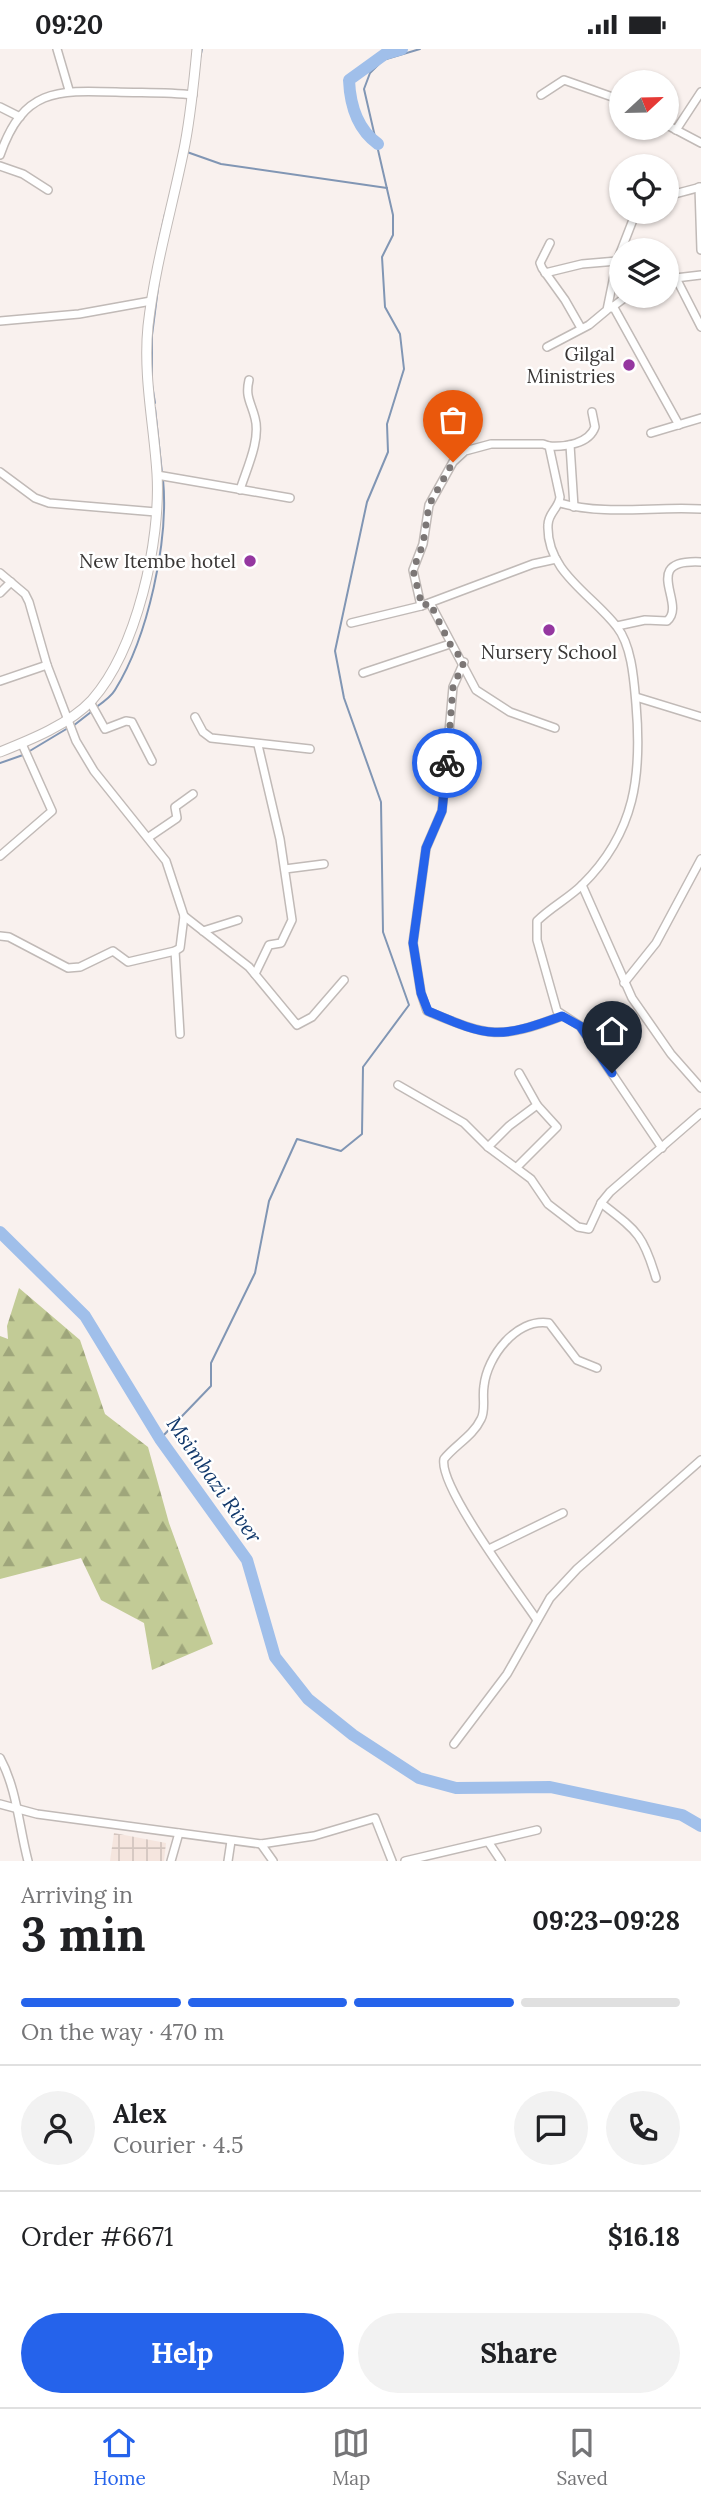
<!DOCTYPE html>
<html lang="en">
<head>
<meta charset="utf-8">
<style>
	:root { --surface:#fff; --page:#f2f2f2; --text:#202124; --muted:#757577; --line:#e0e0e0; --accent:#2563eb }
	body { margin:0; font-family:Lora,serif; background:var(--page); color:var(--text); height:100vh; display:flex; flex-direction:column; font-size:26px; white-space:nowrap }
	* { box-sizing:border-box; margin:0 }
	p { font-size:23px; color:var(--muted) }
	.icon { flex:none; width:38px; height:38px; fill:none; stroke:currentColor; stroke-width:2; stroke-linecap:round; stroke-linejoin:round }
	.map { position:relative; height:1812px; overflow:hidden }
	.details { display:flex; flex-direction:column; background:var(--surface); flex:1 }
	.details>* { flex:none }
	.needle { width:46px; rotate:68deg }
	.fabs { position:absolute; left:609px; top:21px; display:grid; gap:14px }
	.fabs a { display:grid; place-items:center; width:70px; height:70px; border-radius:50%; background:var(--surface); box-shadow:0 2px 5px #0004; font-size:35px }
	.pin { position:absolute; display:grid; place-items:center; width:60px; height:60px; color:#fff; margin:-72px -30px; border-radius:50% 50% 50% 0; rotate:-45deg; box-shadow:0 0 7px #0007 }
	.pin .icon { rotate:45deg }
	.courier { position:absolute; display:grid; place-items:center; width:70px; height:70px; margin:-35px; border:5px solid #2563eb; border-radius:50%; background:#fff; color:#222; box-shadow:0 2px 9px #0007 }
	.summary em { font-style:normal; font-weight:700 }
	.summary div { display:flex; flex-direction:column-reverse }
	.summary { display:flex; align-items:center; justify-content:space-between; height:119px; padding:0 21px }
	h1 { font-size:46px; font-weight:700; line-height:52px }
	.bar { display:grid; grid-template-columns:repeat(4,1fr); gap:10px 7px; align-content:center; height:84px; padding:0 21px }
	.bar i { height:9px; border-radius:5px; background:var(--line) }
	.bar .on { background:var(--accent) }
	.bar p { grid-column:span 4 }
	.line { display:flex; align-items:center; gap:18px; padding:0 21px; border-top:2px solid var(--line) }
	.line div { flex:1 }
	.round { display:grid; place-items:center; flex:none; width:74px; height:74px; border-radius:37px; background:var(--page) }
	.button { display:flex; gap:14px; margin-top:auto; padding:14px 21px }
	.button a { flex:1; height:80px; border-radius:42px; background:var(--accent); color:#fff; font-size:28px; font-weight:700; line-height:80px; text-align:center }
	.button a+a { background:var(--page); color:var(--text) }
	.status { display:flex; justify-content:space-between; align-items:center; height:49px; padding:0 35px; background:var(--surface); direction:ltr }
	.status svg { height:19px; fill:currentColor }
	.tabs { display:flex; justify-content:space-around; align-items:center; height:98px; border-top:2px solid var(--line); background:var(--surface); font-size:19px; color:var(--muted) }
	.tabs a { display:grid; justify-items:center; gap:4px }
	.tabs .on { color:var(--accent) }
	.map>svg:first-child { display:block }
	.industrial { fill:url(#industrial-grid) }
	.forest { fill:url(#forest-firs) }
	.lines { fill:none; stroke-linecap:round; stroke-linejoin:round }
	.stream { stroke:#8196b4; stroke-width:2 }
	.river { stroke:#a0bfea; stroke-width:12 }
	.minor-casing { stroke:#c1bab7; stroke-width:10 }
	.major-casing { stroke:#c1bab7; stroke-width:11 }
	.minor { stroke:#fff; stroke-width:7 }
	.major { stroke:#fff; stroke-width:9 }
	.done { stroke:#7c7776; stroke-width:7; stroke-dasharray:0 12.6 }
	.route { stroke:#2563eb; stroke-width:9 }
	.poi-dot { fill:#9537a0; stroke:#fff; stroke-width:2.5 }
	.labels { text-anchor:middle; stroke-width:5; stroke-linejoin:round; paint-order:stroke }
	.poi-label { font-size:19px; fill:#393635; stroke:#fff; text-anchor:end }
	.water-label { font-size:21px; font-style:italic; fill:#11386b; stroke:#fff }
</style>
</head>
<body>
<div class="status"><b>09:20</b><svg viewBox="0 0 49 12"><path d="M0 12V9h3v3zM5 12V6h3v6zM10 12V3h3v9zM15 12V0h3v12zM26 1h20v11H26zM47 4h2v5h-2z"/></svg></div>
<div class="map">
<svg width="701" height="1812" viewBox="0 0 701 1812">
	<defs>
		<pattern id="industrial-grid" width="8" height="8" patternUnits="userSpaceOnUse" patternTransform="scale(1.75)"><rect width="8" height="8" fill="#f5e5de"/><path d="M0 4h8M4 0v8" fill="none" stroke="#d3c5bf"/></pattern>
		<pattern id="forest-firs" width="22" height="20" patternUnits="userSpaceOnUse" patternTransform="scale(1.75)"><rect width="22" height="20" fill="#c2cb96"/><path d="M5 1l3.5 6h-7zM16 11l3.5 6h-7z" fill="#9fa67b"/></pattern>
	</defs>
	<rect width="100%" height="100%" fill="#f9f1ee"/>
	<path class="industrial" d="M 114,1784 L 166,1794 L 164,1812 L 110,1812 Z"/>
	<path class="forest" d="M 19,1239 L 80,1291 L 105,1365 L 148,1398 L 169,1474 L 213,1595 L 152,1621 L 144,1574 L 101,1551 L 81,1509 L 0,1530 L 0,1287 L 8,1290 L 7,1277 Z"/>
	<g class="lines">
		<g class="stream">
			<path d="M 200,9 L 202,0"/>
			<path d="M 187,103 L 221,115 L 387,139"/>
			<path d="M 158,197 L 165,165"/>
			<path d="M 152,327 L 152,286 L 159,231"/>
			<path d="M 152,336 L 155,354"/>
			<path d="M 155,359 L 162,424"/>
			<path d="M 95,659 C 102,654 111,648 115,641 C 148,588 169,492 163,430"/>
			<path d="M 73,677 L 91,663"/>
			<path d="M 28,703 L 68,679"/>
			<path d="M 0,714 L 23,706"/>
			<path d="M 160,1390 L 211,1337 L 211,1314 L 255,1224 L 269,1152 L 297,1090 L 341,1102 L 362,1085 L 363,1018 L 409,956 L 383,883 L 381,753 L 344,649 L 335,602 L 367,453 L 388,403 L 387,375 L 404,320 L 400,285 L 385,258 L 382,208 L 393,186 L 393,166 L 364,40 L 370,24 L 383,11 L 420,0"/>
		</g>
		<g class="river">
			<path d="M 378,95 C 357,80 350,55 349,31 L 385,5 L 402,0"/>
			<path d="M 0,1183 L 85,1267 L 160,1390 L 247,1511 L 275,1608 L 308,1650 L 353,1686 L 419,1729 L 456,1739 L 550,1738 L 682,1766 L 701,1777"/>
		</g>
		<defs>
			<g id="minor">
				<path d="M 57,0 L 69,41"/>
				<path d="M 541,46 L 564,31 L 621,51"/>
				<path d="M 0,58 L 20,68"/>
				<path d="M 667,76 L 701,94"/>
				<path d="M 676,81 L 701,43"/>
				<path d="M 0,106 C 23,40 56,41 116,43 C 142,44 167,43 193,46"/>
				<path d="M 0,117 L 23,125 L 48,141"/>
				<path d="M 699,138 L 701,201"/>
				<path d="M 667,147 L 701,138"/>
				<path d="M 550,194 L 540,214 L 542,219 L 565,251 L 581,279"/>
				<path d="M 545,224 L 582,215 L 617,212"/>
				<path d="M 667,230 L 701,226"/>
				<path d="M 677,231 L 701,278"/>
				<path d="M 613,257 L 679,376"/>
				<path d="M 611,259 L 627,247"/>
				<path d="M 0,272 L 79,265 L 151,252"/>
				<path d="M 547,298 L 589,276 L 607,261 L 617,212 L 636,163"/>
				<path d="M 651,384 L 701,369"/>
				<path d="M 570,396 L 574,458"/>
				<path d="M 549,397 C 565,398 589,395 595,378 L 592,363"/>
				<path d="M 0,423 L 35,449 L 49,454 L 156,463"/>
				<path d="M 157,426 L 290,449"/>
				<path d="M 240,441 C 246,421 261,391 255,369 C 251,353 245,348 249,331"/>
				<path d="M 560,454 C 606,467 654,457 701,460"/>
				<path d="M 0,524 L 25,545 L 29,553 L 47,616 L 76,692 L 94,722 L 166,812 L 184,867 L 180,899 L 175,902 L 128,913 L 113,902 L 80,918 L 68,919 L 9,888 L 0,887"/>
				<path d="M 0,544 L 11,533"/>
				<path d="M 430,554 L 476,641 L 510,663 L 555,679"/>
				<path d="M 421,557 L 413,521 L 423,495 L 429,456 L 453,413 L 465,402 L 491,395 L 543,395 L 549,397 L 560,448 C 559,459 548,464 548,476 C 546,523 593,546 617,578 C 632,597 634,632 636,655 C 642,725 636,783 582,836 C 569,849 551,858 537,872 L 537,891 L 557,962 L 580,977 L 662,1099"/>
				<path d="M 351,574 L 421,557 L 533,515 L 556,510"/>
				<path d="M 617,577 L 645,571 L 667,572 C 688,555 638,510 701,513"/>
				<path d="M 464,613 L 453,638 L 442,762 L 426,799 L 413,894 L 421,944 L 427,962 C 490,988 498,991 562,967"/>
				<path d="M 363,624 L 450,595"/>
				<path d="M 0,632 L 47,616"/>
				<path d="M 636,648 L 701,668"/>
				<path d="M 90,653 L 105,680 L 126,672 L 132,673 L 152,712"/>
				<path d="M 195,668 L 203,683 L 211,689 L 310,700"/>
				<path d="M 149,788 L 177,769 L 175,758 L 193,745"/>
				<path d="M 0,807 L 52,762 L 22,695"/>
				<path d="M 285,820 L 324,815"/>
				<path d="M 582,836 L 632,949 L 671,1005 L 701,1039"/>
				<path d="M 184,867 L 249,918 L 297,976 L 312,968 L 344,931"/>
				<path d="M 203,882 L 238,871"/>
				<path d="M 175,902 L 180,985"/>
				<path d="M 255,925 L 269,896 L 281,894 L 292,871 L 280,790 L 258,696"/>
				<path d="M 624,934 L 656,894 L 701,810"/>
				<path d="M 398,1036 L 464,1074 L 488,1098 L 531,1130 L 548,1155 L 578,1178 L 589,1180 L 601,1154 L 610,1143 L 701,1064"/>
				<path d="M 488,1098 L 509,1077 L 537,1056 L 519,1024"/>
				<path d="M 517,1118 L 557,1078 L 537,1056"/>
				<path d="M 601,1154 C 637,1182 643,1185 656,1229"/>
				<path d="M 489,1500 L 563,1464"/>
				<path d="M 537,1571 C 519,1544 438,1437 444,1410 C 455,1396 473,1387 481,1370 C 486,1361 482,1348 484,1337 C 487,1308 516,1269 549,1274 L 577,1311 L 597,1319"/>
				<path d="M 454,1695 L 507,1625 L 550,1549 L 577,1520 L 701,1411"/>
				<path d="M 0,1709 C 17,1740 19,1778 28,1812"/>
				<path d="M 0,1755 L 37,1765 L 261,1795 L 314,1787 L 375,1769 L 392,1812"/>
				<path d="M 489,1794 L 501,1812"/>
				<path d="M 261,1795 L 273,1812"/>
				<path d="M 171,1812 L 179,1784"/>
				<path d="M 228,1812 L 231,1792"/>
				<path d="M 405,1812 L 537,1781"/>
			</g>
			<path id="major" d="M 0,703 C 30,691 70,675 92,651 C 137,600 161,492 157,425 C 154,376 143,327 148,277 C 155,215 173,156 185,95 C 191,63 194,32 197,0"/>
		</defs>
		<use href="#minor" class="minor-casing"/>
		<use href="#major" class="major-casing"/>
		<use href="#minor" class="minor"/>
		<use href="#major" class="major"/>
	</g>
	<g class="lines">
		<path class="done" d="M 447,714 L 453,638 L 464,613 L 450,595 L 430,554 L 422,557 L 413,521 L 423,495 L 429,456 L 453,413"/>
		<path class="route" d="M 447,714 L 442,762 L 426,799 L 413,894 L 421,944 L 428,962 C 490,989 499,990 562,967 L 580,977 L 612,1024"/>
	</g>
	<g class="poi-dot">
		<circle cx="629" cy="316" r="7"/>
		<circle cx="250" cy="512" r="7"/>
		<circle cx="549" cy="581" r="7"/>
	</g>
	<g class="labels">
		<g class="poi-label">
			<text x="615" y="312">Gilgal<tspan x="615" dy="22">Ministries</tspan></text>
			<text x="236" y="519">New Itembe hotel</text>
			<text x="549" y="610" text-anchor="middle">Nursery School</text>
		</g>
		<g class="water-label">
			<text transform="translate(214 1431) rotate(55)" y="7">Msimbazi River</text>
		</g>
	</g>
</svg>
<div class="fabs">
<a><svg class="needle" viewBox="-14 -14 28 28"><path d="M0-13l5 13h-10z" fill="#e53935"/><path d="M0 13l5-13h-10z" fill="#757577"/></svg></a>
<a><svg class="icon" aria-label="locate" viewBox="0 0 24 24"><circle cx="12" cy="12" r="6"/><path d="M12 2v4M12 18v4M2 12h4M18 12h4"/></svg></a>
<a><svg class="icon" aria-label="layers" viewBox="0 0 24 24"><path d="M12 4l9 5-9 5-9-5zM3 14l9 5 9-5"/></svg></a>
</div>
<div class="pin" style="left:453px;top:413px;background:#ea580c"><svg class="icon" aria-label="bag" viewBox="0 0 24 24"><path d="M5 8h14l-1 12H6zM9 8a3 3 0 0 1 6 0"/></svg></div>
<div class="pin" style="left:612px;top:1024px;background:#1f2937"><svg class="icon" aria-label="home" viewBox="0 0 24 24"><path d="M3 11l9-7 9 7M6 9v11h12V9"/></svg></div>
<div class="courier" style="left:447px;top:714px"><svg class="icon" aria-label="bike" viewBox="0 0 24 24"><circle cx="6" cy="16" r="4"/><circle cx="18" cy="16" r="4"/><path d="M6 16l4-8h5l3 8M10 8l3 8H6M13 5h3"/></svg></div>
</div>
<section class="details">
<div class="summary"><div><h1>3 min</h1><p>Arriving in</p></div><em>09:23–09:28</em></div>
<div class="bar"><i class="on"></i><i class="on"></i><i class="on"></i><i></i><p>On the way · 470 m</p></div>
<div class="line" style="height:126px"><a class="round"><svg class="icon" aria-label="person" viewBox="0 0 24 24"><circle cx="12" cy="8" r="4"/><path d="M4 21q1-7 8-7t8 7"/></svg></a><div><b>Alex</b><p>Courier · 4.5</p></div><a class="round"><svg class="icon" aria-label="chat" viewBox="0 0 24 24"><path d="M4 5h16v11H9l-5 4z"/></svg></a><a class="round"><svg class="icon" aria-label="phone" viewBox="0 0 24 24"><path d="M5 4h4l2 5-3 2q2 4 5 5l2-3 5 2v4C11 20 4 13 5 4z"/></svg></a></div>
<div class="line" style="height:91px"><div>Order #6671</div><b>$16.18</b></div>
<div class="button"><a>Help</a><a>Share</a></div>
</section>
<nav class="tabs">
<a class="on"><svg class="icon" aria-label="home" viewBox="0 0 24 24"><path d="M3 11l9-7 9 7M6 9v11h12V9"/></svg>Home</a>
<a><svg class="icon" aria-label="map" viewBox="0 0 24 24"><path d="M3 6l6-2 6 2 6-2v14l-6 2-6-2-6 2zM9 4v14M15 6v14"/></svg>Map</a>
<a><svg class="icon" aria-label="saved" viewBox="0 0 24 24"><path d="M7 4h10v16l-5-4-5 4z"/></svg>Saved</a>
</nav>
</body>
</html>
